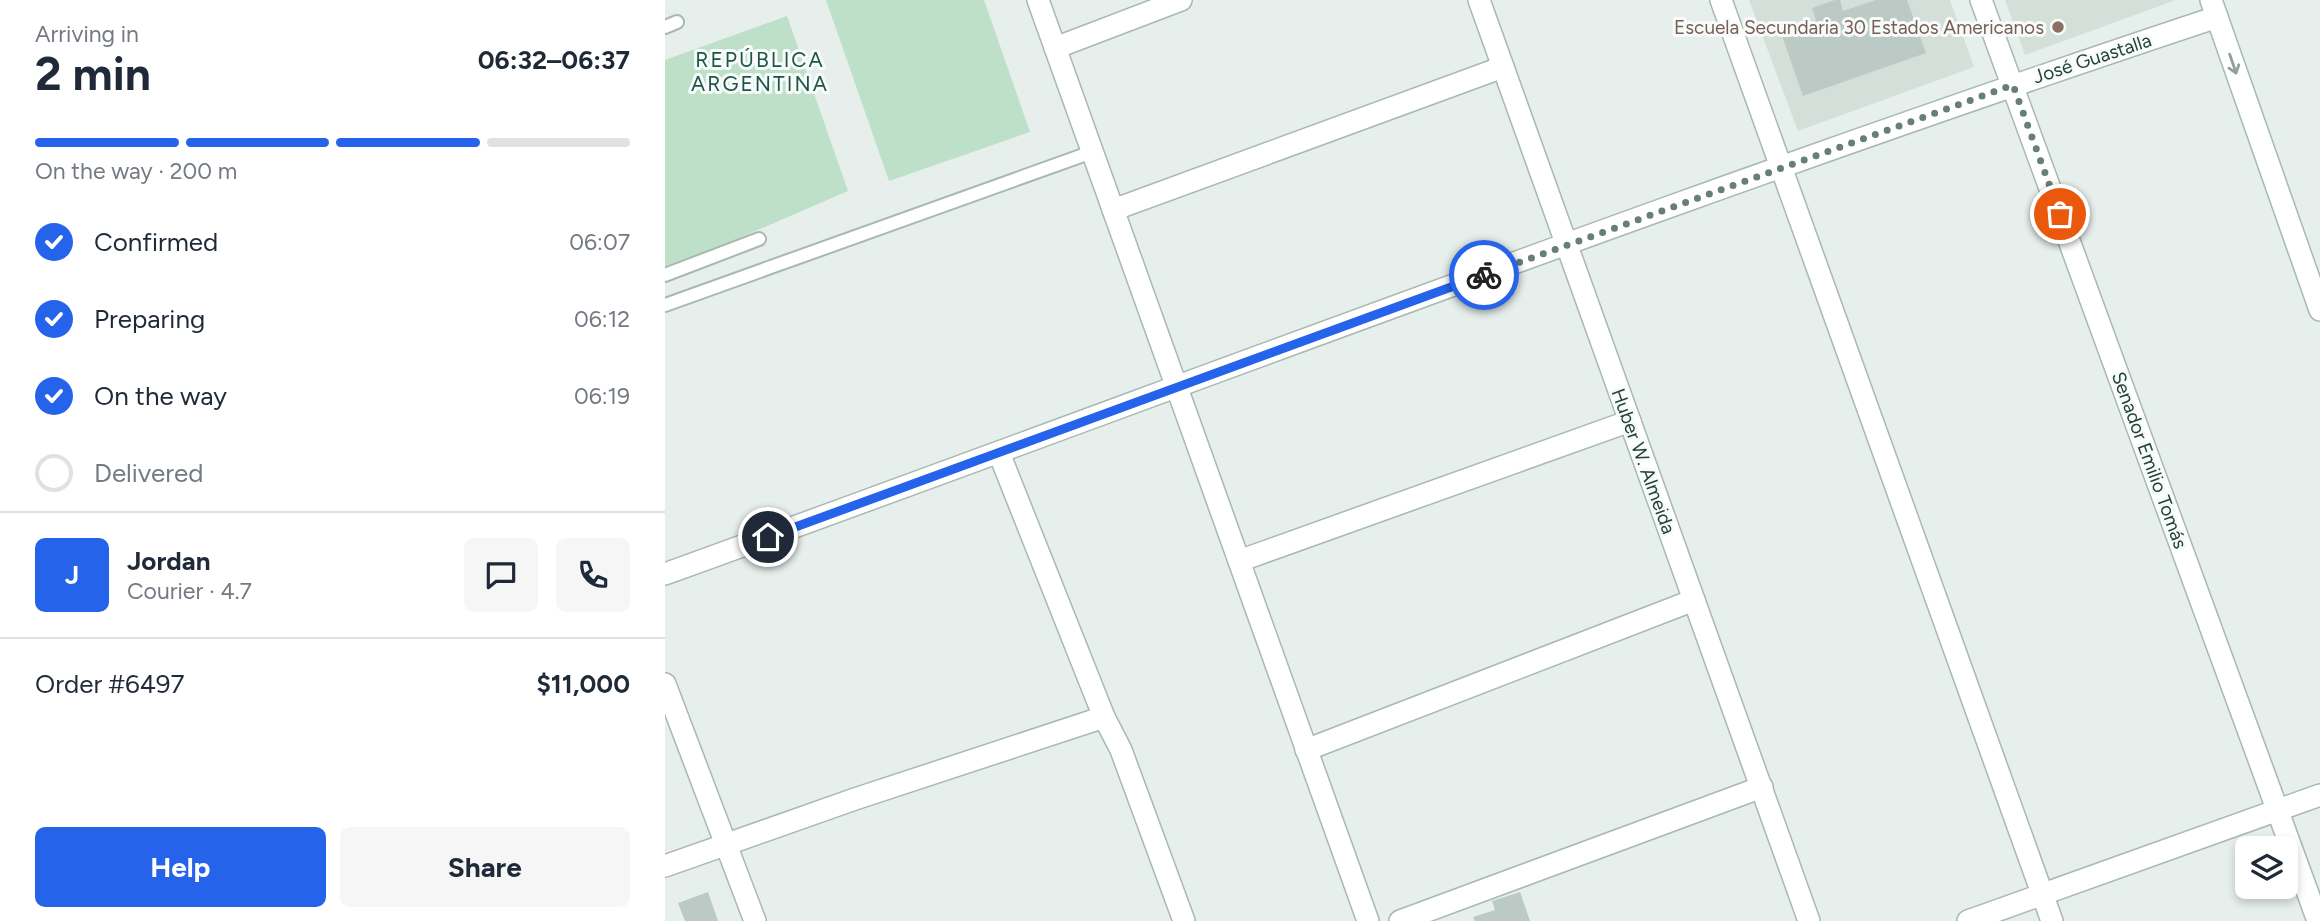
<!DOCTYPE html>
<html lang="en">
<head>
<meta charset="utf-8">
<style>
	:root { --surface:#fff; --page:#f6f6f7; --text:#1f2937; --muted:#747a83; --line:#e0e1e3; --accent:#2563eb }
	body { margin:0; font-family:Figtree,sans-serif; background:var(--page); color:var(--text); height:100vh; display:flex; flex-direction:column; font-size:26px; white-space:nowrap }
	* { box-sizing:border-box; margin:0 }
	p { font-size:23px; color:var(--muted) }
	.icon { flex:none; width:38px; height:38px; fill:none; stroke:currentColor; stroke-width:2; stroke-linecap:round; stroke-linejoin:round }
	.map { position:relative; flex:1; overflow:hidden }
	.side { display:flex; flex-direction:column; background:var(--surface); width:665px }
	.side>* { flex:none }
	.tools { position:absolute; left:1570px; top:836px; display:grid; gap:14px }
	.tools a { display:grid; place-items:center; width:63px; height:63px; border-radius:10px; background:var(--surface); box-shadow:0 4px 10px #0003; font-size:35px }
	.pin { position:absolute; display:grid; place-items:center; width:60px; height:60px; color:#fff; margin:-30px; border:4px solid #fff; border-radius:50%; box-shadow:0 2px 7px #0007 }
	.courier { position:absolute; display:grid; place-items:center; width:70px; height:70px; margin:-35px; border:5px solid #2563eb; border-radius:50%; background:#fff; color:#222; box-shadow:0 2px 9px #0007 }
	.summary em { font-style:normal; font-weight:700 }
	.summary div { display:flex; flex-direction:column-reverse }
	.summary { display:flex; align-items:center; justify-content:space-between; height:119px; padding:0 35px }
	h1 { font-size:46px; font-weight:700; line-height:52px }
	.bar { display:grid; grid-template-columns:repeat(4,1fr); gap:10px 7px; align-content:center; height:84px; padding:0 35px }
	.bar i { height:9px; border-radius:5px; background:var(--line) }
	.bar .on { background:var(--accent) }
	.bar p { grid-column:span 4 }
	.line { display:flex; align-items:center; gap:18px; padding:0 35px; border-top:2px solid var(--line) }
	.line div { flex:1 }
	.round { display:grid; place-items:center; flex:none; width:74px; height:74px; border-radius:10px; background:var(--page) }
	ol { padding:0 35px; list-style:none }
	li { display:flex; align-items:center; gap:21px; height:77px }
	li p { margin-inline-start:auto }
	li .icon { padding:7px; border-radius:50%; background:var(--accent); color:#fff; stroke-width:4 }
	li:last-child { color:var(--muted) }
	li i { width:38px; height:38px; border:4px solid var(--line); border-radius:50% }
	.action { display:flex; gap:14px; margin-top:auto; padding:14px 35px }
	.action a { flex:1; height:80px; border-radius:10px; background:var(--accent); color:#fff; font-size:28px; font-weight:700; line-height:80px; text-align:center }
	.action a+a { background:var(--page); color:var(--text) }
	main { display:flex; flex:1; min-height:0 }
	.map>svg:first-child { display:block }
	.built { fill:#d4dfda }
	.green { fill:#bfe0c8 }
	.building { fill:#bbcac4 }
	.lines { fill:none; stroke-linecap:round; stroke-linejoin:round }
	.service-casing { stroke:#a8b8b2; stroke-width:16 }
	.minor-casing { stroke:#a8b8b2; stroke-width:24 }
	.secondary-casing { stroke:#a4bbb3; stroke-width:24 }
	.service { stroke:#fff; stroke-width:12 }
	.minor { stroke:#fff; stroke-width:21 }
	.secondary { stroke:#fff; stroke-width:21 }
	.oneway { stroke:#92a09c }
	.done { stroke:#687f78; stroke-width:7; stroke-dasharray:0 12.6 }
	.route { stroke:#2563eb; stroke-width:9 }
	.education-dot { fill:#8d6e63; stroke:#f7fbf9; stroke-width:2.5 }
	.labels { text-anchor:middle; stroke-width:6; stroke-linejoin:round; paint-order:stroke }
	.education-label { font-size:19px; fill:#785e54; stroke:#f7fbf9; text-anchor:end }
	.street-label { font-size:19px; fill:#24423a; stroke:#f7fbf9 }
	.neighbourhood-label { font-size:21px; letter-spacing:2px; fill:#1f5548; stroke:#f7fbf9 }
</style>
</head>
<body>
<main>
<section class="side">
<div class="summary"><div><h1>2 min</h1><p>Arriving in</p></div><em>06:32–06:37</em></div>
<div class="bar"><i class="on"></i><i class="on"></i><i class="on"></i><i></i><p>On the way · 200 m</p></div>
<ol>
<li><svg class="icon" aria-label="check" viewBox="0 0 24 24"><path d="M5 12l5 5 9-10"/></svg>Confirmed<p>06:07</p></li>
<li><svg class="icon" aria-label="check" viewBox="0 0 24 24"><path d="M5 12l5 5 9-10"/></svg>Preparing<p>06:12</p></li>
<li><svg class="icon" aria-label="check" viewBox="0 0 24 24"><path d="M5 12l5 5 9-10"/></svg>On the way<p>06:19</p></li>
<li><i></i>Delivered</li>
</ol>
<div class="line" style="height:126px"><b class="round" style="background:var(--accent);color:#fff">J</b><div><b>Jordan</b><p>Courier · 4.7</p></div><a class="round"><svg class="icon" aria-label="chat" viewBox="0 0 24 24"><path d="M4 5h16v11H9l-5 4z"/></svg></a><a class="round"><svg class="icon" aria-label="phone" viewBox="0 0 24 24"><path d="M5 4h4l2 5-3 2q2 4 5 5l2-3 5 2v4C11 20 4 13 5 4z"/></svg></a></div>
<div class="line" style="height:91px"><div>Order #6497</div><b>$11,000</b></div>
<div class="action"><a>Help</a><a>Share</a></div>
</section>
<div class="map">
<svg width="1655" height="921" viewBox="0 0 1655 921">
	<rect width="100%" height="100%" fill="#e6efeb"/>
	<g class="built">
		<path d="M 1084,0 L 1285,0 L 1309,67 L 1133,131 Z"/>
		<path d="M 1340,0 L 1511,0 L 1360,55 Z"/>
	</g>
	<g class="green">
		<path d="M 161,0 L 319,0 L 365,132 L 224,181 Z"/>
		<path d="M 122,16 L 183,191 L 0,270 L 0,60 Z"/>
	</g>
	<g class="building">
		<path d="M 1170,0 L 1175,0 L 1178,11 L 1211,0 L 1242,0 L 1261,53 L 1138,96 L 1116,33 L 1151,20 L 1147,8 Z"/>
		<path d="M 43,892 L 53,921 L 20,921 L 13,903 Z"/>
		<path d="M 855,892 L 865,921 L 810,921 L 808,917 L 830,910 L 827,901 Z"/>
	</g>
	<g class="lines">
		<defs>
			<g id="service">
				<path d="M 0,27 L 12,22"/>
				<path d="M 0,275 L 94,239"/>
				<path d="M 0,305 L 427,152"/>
			</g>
			<g id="minor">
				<path d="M 373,0 L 703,921"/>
				<path d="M 814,0 L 1144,921"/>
				<path d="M 1056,0 L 1387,921"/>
				<path d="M 1316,0 L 1653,921"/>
				<path d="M 390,48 L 516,0"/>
				<path d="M 448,210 L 838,67"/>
				<path d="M 334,453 L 439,717 L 456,750 L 519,921"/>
				<path d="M 574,561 L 965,421"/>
				<path d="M 0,574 C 517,387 1030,190 1552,17"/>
				<path d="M 0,684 L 90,921"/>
				<path d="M 641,750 L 1029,600"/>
				<path d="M 0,866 L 190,799 L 439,717"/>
				<path d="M 735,921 L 1097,787"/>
				<path d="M 1303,921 L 1655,795"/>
			</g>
			<path id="secondary" d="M 1546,0 L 1655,310"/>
		</defs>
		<use href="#service" class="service-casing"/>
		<use href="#minor" class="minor-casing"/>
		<use href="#secondary" class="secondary-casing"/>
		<use href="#service" class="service"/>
		<use href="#minor" class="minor"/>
		<use href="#secondary" class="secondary"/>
	</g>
	<defs><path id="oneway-shaft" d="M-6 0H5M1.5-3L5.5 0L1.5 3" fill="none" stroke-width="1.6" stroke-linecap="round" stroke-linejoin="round" transform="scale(1.75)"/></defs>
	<use class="oneway" href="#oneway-shaft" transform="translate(1568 64) rotate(71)"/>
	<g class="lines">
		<path class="done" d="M 819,275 L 1348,85 L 1395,214"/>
		<path class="route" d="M 103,537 L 819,275"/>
	</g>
	<circle class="education-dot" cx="1393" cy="27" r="7"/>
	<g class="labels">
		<g class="education-label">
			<text x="1379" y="34">Escuela Secundaria 30 Estados Americanos</text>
		</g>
		<g class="street-label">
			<text transform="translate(1427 58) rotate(-18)" y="7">José Guastalla</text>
			<text transform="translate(1485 460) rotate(70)" y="7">Senador Emilio Tomás</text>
			<text transform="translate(979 461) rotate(70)" y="7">Huber W. Almeida</text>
		</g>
		<g class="neighbourhood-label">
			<text x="95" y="67">REPÚBLICA<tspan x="95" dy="24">ARGENTINA</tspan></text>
		</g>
	</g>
</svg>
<div class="tools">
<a><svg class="icon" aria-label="layers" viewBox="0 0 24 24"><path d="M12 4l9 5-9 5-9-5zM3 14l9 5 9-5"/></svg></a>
</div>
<div class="pin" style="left:1395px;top:214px;background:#ea580c"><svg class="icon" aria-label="bag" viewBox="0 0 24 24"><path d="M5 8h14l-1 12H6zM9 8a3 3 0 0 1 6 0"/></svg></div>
<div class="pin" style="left:103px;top:537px;background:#1f2937"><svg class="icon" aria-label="home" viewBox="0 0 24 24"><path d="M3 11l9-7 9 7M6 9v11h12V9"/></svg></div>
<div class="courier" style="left:819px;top:275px"><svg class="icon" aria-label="bike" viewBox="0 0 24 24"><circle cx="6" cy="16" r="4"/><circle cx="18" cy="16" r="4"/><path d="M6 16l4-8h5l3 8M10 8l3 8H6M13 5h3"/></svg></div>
</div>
</main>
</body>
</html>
